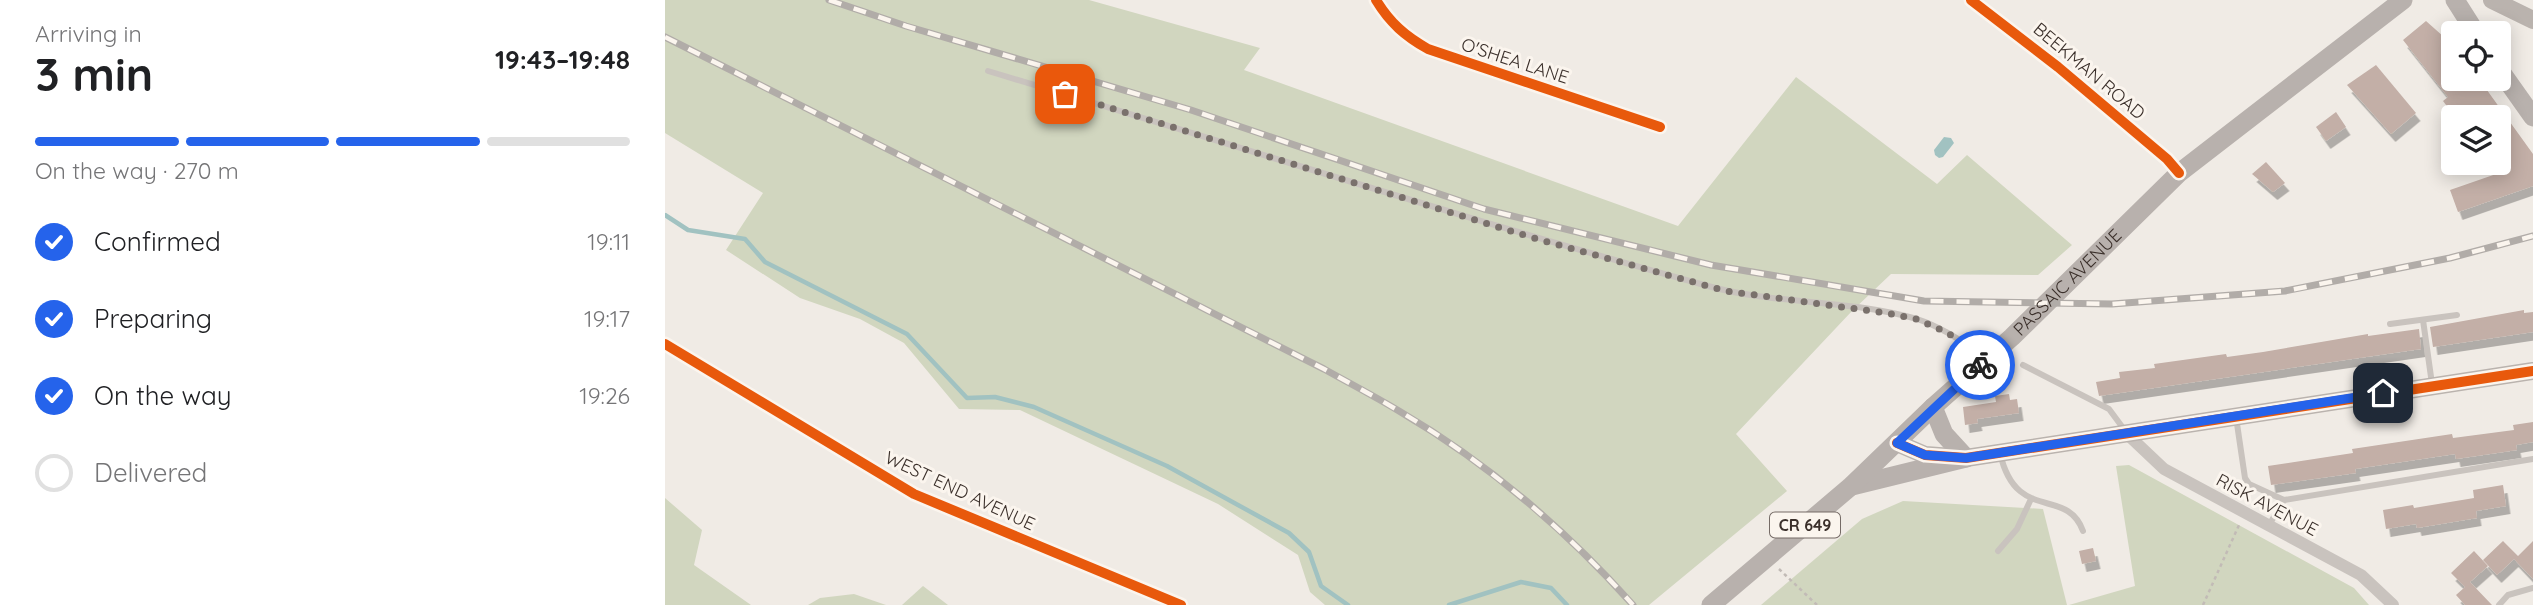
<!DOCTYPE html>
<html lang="en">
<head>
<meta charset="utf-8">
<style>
	:root { --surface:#fff; --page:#f2f2f2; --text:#202124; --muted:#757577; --line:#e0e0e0; --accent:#2563eb }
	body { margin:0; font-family:Quicksand,sans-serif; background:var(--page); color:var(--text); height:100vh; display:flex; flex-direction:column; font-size:26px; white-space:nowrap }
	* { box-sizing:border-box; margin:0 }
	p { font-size:23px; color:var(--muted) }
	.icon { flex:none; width:38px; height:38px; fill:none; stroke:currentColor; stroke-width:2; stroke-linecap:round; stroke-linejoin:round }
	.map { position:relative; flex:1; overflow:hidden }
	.details { display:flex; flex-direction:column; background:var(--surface); width:665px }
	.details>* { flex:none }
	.controls { position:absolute; left:1776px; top:21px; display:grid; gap:14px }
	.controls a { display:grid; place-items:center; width:70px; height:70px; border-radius:7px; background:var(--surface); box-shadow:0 4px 18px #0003; font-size:35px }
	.pin { position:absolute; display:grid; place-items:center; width:60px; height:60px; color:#fff; margin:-30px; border-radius:14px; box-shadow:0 4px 10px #0006 }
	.courier { position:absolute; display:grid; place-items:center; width:70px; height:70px; margin:-35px; border:5px solid #2563eb; border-radius:50%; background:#fff; color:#222; box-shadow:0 2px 9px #0007 }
	.overview em { font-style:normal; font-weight:800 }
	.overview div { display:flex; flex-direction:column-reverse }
	.overview { display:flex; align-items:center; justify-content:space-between; height:119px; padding:0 35px }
	h1 { font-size:46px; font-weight:800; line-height:52px }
	.bar { display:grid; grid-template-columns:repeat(4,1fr); gap:10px 7px; align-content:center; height:84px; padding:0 35px }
	.bar i { height:9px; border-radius:5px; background:var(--line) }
	.bar .on { background:var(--accent) }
	.bar p { grid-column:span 4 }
	ol { padding:0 35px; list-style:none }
	li { display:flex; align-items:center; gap:21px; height:77px }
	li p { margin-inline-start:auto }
	li .icon { padding:7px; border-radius:50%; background:var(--accent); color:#fff; stroke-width:4 }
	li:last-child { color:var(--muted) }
	li i { width:38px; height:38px; border:4px solid var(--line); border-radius:50% }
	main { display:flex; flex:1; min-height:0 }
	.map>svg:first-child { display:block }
	.green { fill:#d1d6bf }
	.water { fill:#a1c2c1 }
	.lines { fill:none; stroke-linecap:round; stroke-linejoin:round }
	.stream { stroke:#a1c2c1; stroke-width:4.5 }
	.building { fill:#c3afa7; filter:url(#shadow) }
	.path { stroke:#c2bbb6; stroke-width:2.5; stroke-dasharray:3.5 3.5; stroke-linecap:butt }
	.lane { stroke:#c9c3be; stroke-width:6 }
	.street { stroke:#c9c3be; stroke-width:12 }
	.secondary { stroke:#bab3ae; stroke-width:18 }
	.primary { stroke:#b8b1ad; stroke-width:19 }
	.rail-casing { stroke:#b1aca8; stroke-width:7 }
	.rail { stroke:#fbf5ee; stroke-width:4.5; stroke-dasharray:13; stroke-linecap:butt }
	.cycleway-casing { stroke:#fbf5ee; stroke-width:15 }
	.cycleway { stroke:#e8590c; stroke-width:10 }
	.done { stroke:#7a716c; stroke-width:7; stroke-dasharray:0 12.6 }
	.route { stroke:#2563eb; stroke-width:9 }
	.labels { text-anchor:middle; stroke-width:6; stroke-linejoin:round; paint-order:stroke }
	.shield { fill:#fbf5ee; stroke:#756b66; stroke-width:2 }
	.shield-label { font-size:16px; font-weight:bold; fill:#3b302b }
	.street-label { font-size:18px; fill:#3b302b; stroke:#fbf5ee }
</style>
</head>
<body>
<main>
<section class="details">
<div class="overview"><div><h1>3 min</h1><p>Arriving in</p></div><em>19:43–19:48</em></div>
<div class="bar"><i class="on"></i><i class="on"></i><i class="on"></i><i></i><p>On the way · 270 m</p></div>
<ol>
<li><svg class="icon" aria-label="check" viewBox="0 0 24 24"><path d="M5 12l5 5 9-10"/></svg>Confirmed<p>19:11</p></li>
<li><svg class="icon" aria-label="check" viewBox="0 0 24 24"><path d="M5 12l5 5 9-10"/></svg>Preparing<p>19:17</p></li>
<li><svg class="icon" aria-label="check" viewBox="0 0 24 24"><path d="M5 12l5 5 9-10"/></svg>On the way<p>19:26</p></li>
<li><i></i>Delivered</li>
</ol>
</section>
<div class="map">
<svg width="1868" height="605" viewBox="0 0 1868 605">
	<defs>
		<filter id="shadow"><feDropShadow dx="4.5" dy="8" stdDeviation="0" flood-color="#0004"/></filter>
	</defs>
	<rect width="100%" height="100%" fill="#f0ebe5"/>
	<g class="green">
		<path d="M 0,0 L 424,0 L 595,48 L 579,70 L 1013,226 L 1131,77 L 1272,184 L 1302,155 L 1407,245 L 1373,275 L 1226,274 L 1187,311 L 1071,434 L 1122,491 L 984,605 L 660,605 L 645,592 L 633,555 L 553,504 L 355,410 L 294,409 L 239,343 L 195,319 L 135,298 L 61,250 L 98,193 L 0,133 Z"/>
		<path d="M 1464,465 L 1689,588 L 1704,605 L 1404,605 L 1470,586 L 1451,466 Z"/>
		<path d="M 0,498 L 37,530 L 29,565 L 86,605 L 0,605 Z"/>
		<path d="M 1238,501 L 1378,509 L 1402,605 L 1096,605 L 1197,519 Z"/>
		<path d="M 258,586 L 283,605 L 237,605 Z"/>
		<path d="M 189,594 L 221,605 L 143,605 L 155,598 Z"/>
	</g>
	<path class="water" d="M 1279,137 L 1286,138 L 1289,143 L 1278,157 L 1274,158 L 1270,155 L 1269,150 Z"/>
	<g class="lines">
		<g class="stream">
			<path d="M 0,215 L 23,230 L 80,239 L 100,262 L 242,334 L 302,398 L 330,397 L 369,407 L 502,466 L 624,533 L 644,552 L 656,586 L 683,605"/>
			<path d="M 784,605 L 856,582 L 886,588 L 902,605"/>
		</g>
	</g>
	<g class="building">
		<path d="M 1761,21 L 1788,45 L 1788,79 L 1814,79 L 1868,154 L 1868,186 L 1793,212 L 1785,190 L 1834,173 L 1834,117 L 1790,117 L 1778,101 L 1783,97 L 1738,40 Z"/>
		<path d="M 1711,65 L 1751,113 L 1726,134 L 1682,85 Z"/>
		<path d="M 1671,112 L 1681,127 L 1661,141 L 1651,127 Z"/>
		<path d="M 1601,162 L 1620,183 L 1608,192 L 1587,174 Z"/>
		<path d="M 1859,310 L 1859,313 L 1868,312 L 1868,332 L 1768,347 L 1765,327 Z"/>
		<path d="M 1754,329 L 1756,349 L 1434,396 L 1431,382 L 1455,378 L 1454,372 L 1490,368 L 1489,364 L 1561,354 L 1562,357 L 1598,352 L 1703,334 L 1703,336 Z"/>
		<path d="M 1344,394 L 1345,400 L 1352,399 L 1354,413 L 1312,419 L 1313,423 L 1300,425 L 1298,407 L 1331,402 L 1330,396 Z"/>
		<path d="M 1868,422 L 1868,442 L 1851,445 L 1852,450 L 1791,459 L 1790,454 L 1690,469 L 1691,473 L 1606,485 L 1603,466 L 1688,453 L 1687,449 L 1787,434 L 1788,438 L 1849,430 L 1848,425 Z"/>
		<path d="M 1838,485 L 1841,506 L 1811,511 L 1812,518 L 1752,528 L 1751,524 L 1721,529 L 1718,510 L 1748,505 L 1749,508 L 1809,498 L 1808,490 Z"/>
		<path d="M 1838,541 L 1853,556 L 1868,541 L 1868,579 L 1849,559 L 1832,575 L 1818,560 Z"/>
		<path d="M 1428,548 L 1431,561 L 1417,564 L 1414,551 Z"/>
		<path d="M 1809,551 L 1823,566 L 1805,582 L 1827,605 L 1800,605 L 1791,595 L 1800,587 L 1786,573 Z"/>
	</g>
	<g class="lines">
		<g class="path">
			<path d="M 1114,569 L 1152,605"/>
			<path d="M 1538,605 L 1574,525"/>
		</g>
		<g class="lane">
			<path d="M 323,71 C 563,143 802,220 1043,286 C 1111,305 1184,299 1252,319 C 1277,327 1299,343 1321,357"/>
			<path d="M 1758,320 L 1767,384"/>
			<path d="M 1725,324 L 1792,315"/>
			<path d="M 1358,365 L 1444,409 L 1461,432"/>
			<path d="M 1571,417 L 1580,478 L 1584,484 L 1619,500"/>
			<path d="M 1335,453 C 1351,524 1402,486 1418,531"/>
			<path d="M 1604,525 L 1619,500 L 1868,459"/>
			<path d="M 1333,551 L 1352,529 L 1366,499"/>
			<path d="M 1834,605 L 1843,595 L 1868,588"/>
		</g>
		<g class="street">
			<path d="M 711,0 C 725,23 740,36 763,49 L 995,127"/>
			<path d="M 1306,0 L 1393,67 L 1502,159 L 1514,173"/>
			<path d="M 0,344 L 249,494 L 516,605"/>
			<path d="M 1462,434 L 1499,469 L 1696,575 L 1728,605"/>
		</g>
		<g class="secondary">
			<path d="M 1827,0 L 1868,20"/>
			<path d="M 1232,443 L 1260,455 L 1301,458 L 1868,371"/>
		</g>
		<g class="primary">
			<path d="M 1790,0 L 1811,33"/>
			<path d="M 1834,69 L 1868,117"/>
			<path d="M 1268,407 L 1279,434 L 1301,458"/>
			<path d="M 1187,486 L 1301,458"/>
			<path id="s1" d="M 1046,605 L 1185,487 L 1268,407 L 1347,337 L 1514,173 L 1738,0"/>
		</g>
		<defs>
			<g id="rail">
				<path d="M 164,0 L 241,26 L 526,110 L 819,209 L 1046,265 L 1259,301 L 1447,304 L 1620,291 L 1785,258 L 1868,236"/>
				<path d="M 0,37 L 659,369 C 684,383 709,396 734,411 C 821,462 901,530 968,605"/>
			</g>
		</defs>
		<use href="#rail" class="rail-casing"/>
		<use href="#rail" class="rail"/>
		<defs>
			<g id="cycleway">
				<path d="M 711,0 C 725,23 740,36 763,49 L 995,127"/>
				<path d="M 1306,0 L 1393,67 L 1502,159 L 1514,173"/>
				<path d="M 0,344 L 249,494 L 516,605"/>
				<path d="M 1232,443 L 1260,455 L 1301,458 L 1868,371"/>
			</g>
		</defs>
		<use href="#cycleway" class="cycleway-casing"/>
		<use href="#cycleway" class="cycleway"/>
	</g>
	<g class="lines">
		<path class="done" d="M 400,94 L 872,239 L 1061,291 L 1221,313 L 1251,319 L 1281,332 L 1323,358 L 1315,365"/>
		<path class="route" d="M 1315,365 L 1232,443 L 1260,455 L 1301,458 L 1718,393"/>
	</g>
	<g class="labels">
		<rect class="shield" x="1105" y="512.5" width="70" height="25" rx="5"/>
		<g class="shield-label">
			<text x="1140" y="531">CR 649</text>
		</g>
		<g class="street-label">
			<text transform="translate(850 61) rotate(18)" y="6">O'SHEA LANE</text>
			<text transform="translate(1424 71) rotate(40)" y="6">BEEKMAN ROAD</text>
			<text dy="6" stroke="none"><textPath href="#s1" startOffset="481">PASSAIC AVENUE</textPath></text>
			<text transform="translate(295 491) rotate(25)" y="6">WEST END AVENUE</text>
			<text transform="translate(1602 505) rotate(28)" y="6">RISK AVENUE</text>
		</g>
	</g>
</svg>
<div class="controls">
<a><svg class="icon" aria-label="locate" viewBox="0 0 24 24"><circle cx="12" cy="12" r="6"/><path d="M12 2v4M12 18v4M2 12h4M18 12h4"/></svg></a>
<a><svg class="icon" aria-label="layers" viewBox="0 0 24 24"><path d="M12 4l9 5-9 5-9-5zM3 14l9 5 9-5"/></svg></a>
</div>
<div class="pin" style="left:400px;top:94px;background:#ea580c"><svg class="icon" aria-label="bag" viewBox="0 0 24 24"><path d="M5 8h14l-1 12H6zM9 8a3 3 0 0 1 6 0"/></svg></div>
<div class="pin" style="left:1718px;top:393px;background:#1f2937"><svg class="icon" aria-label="home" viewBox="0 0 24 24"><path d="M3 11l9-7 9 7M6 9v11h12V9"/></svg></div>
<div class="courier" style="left:1315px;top:365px"><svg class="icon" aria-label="bike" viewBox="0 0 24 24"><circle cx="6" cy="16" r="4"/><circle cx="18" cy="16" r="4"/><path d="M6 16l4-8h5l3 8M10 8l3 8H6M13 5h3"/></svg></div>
</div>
</main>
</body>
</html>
